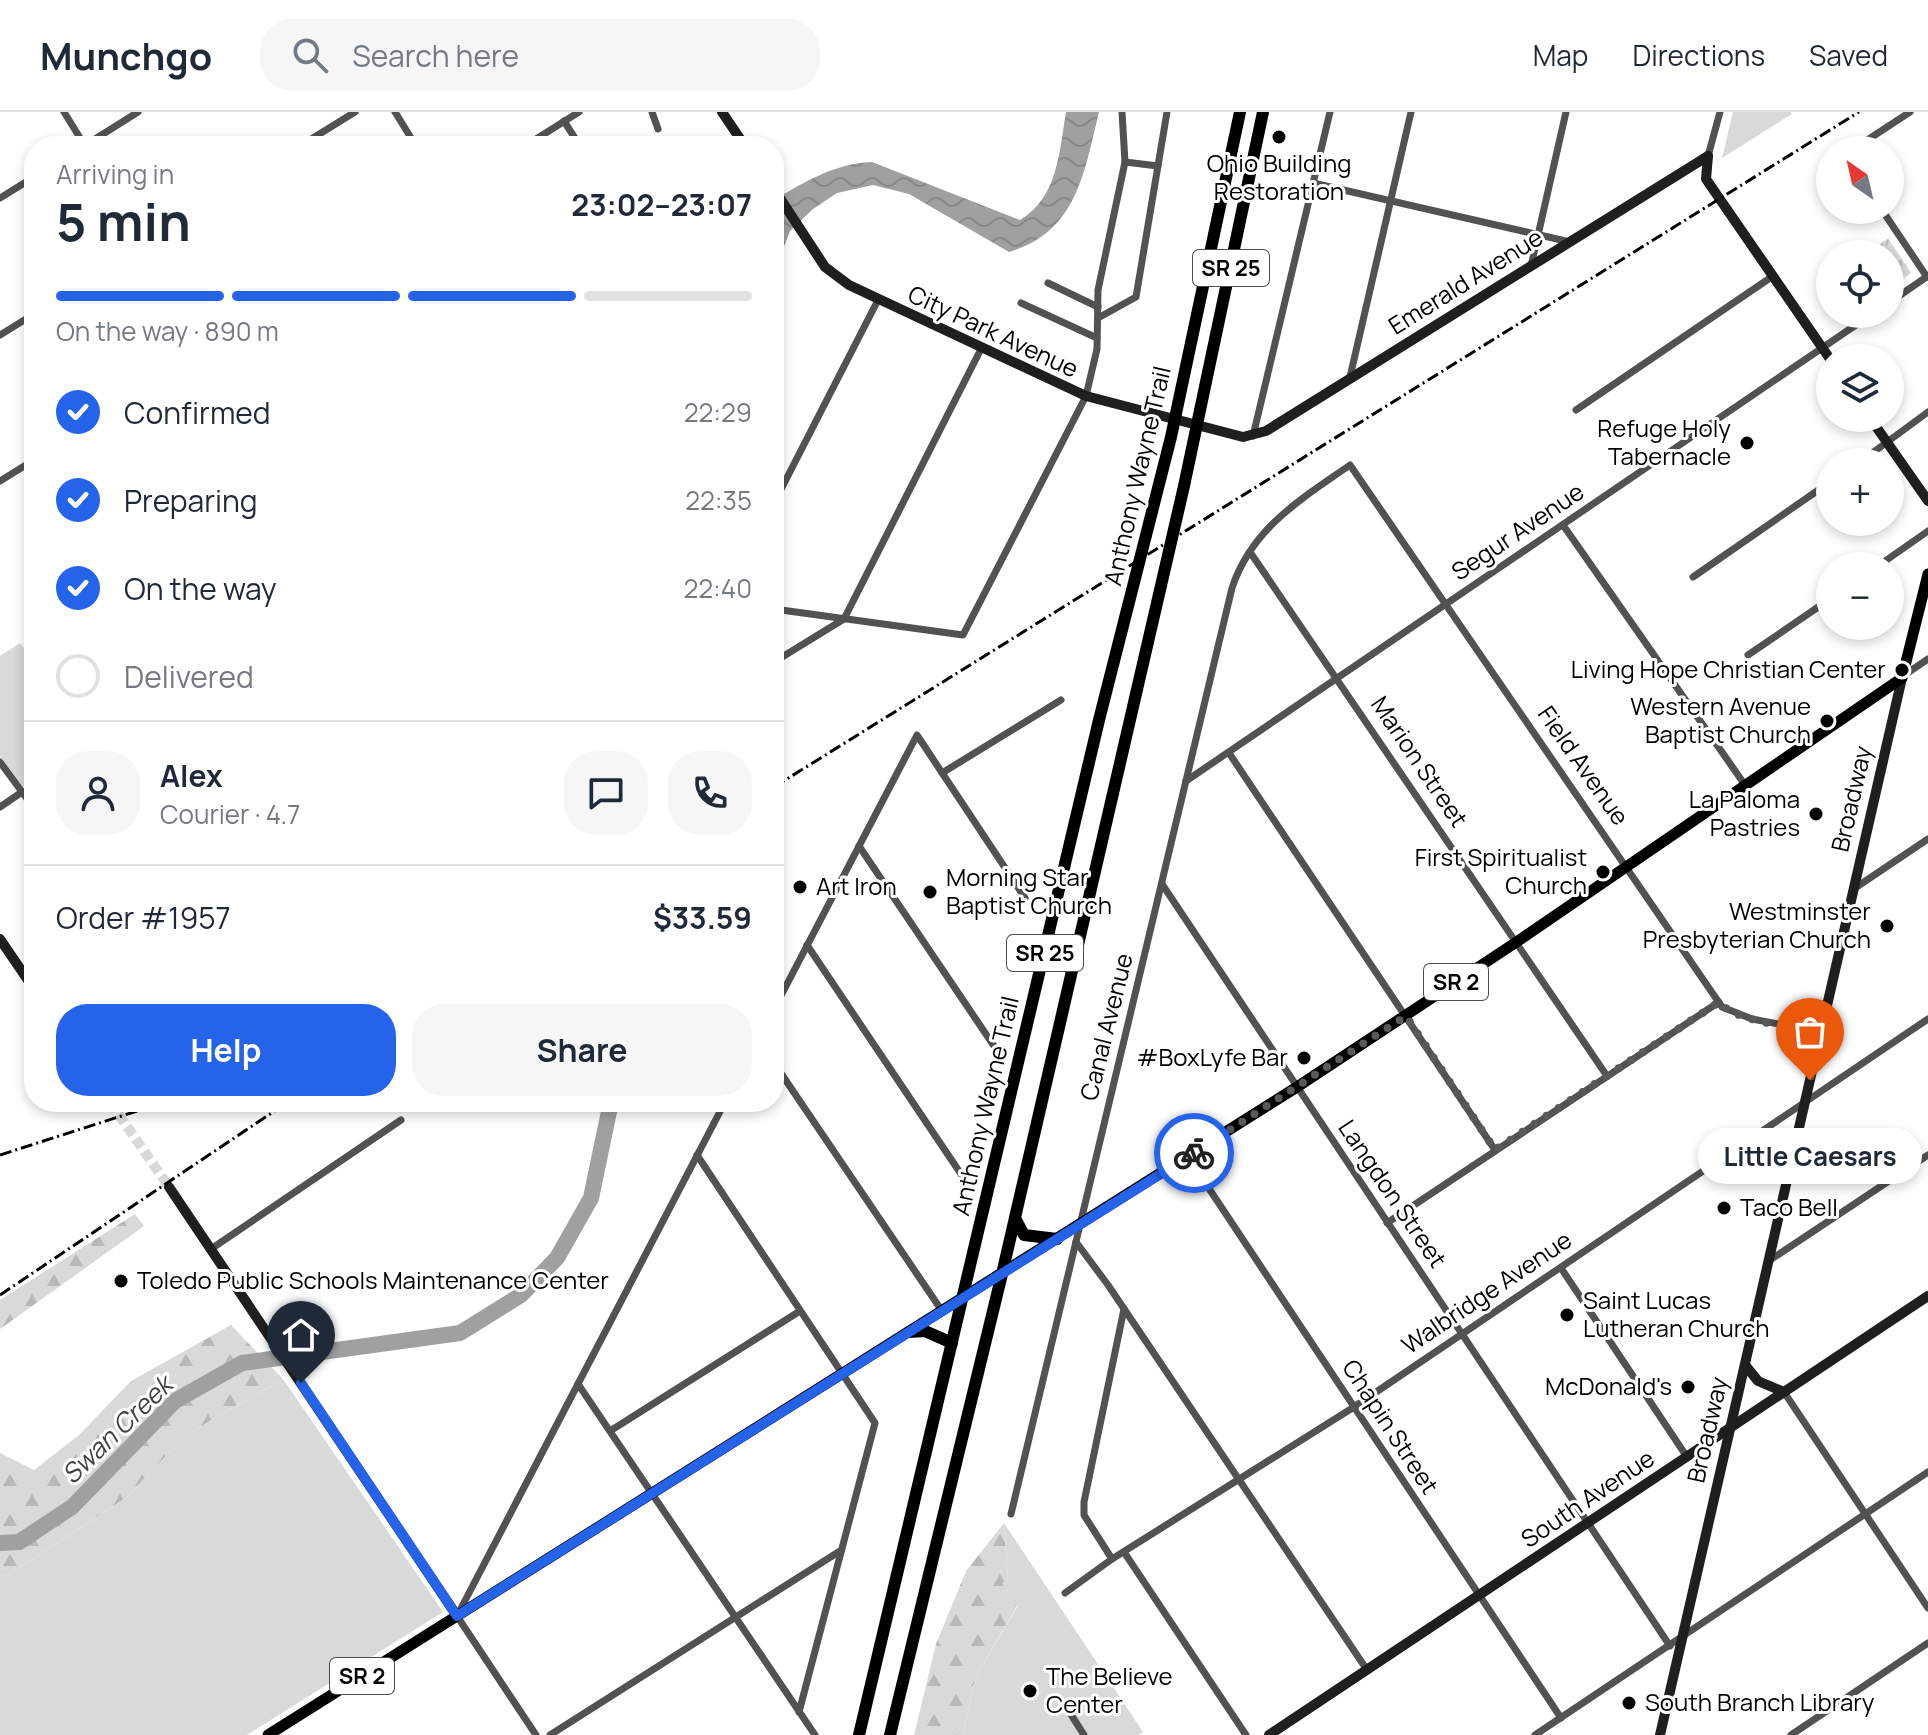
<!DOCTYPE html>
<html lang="en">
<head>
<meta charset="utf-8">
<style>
	:root { --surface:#fff; --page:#f6f6f7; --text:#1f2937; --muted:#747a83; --line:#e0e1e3; --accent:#2563eb }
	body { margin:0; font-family:Manrope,sans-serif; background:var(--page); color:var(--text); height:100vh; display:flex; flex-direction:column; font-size:30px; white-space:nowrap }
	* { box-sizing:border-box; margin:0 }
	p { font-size:26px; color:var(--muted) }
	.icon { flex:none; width:44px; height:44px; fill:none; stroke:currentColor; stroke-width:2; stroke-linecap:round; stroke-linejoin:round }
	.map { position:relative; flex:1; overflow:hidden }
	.panel { position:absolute; left:24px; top:24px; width:760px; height:976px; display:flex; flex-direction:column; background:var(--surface); border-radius:32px; box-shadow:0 4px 12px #0003 }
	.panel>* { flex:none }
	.needle { width:52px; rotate:326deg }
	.tools { position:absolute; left:1816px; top:24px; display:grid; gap:16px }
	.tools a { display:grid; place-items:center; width:88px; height:88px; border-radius:50%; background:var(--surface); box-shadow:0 4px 12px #0003; font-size:40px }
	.pin { position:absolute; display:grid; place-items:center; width:68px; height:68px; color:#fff; margin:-82px -34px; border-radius:50% 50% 50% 0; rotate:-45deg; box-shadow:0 0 8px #0007 }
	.pin .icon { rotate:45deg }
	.courier { position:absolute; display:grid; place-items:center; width:80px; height:80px; margin:-40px; border:6px solid #2563eb; border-radius:50%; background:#fff; color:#222; box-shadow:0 2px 10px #0007 }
	.bubble { position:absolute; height:56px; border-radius:28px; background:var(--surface); box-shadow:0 4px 12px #0003; font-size:26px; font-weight:700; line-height:56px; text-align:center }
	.headline em { font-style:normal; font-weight:700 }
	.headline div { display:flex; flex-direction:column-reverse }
	.headline { display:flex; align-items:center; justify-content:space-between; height:136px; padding:0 32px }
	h1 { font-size:52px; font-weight:700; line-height:60px }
	.bar { display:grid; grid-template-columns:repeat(4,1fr); gap:12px 8px; align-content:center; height:96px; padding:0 32px }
	.bar i { height:10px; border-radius:6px; background:var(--line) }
	.bar .on { background:var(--accent) }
	.bar p { grid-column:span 4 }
	.line { display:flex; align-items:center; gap:20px; padding:0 32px; border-top:2px solid var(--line) }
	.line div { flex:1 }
	.round { display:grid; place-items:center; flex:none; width:84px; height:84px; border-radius:32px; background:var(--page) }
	ol { padding:0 32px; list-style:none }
	li { display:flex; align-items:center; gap:24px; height:88px }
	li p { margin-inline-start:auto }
	li .icon { padding:8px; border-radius:50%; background:var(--accent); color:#fff; stroke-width:4 }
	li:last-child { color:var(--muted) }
	li i { width:44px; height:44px; border:4px solid var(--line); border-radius:50% }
	.action { display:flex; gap:16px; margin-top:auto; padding:16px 32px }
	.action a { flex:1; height:92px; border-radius:32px; background:var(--accent); color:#fff; font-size:32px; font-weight:700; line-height:92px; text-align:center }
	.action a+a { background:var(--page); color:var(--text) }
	header { display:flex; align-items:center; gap:48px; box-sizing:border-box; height:112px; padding:0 40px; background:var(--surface); border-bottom:2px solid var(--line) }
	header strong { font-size:38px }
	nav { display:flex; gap:44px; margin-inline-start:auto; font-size:28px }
	.search { width:560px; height:72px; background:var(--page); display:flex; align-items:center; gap:20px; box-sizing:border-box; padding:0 28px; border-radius:32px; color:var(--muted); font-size:30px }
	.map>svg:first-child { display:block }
	.grass { fill:url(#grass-tufts) }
	.forest { fill:url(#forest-firs) }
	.park { fill:#d9d9d9 }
	.water { fill:url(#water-waves) }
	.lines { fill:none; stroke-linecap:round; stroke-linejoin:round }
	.river { stroke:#a0a0a0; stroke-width:16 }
	.secondary-tunnel { stroke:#d9d9d9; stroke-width:10; stroke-dasharray:10 5; stroke-linecap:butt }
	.street { stroke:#525252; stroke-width:7 }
	.secondary { stroke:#1f1f1f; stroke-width:10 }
	.primary { stroke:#000; stroke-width:11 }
	.highway { stroke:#000; stroke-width:12 }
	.rail { stroke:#000; stroke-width:3; stroke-dasharray:12 4 2 4; stroke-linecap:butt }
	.done { stroke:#595959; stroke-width:8; stroke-dasharray:0 14.4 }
	.route { stroke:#2563eb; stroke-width:10 }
	.poi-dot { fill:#000; stroke:#fff; stroke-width:3 }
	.labels { text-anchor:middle; stroke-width:6; stroke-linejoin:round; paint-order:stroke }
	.shield { fill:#fff; stroke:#4c4c4c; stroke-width:2 }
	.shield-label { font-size:22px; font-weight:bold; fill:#000 }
	.poi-label { font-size:24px; fill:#000; stroke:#fff; text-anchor:end }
	.street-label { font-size:24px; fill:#000; stroke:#fff }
	.water-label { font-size:26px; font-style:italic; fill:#414141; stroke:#fff }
</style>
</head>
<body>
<header>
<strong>Munchgo</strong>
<div class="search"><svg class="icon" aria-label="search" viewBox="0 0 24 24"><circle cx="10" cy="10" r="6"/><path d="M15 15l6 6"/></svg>Search here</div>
<nav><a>Map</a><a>Directions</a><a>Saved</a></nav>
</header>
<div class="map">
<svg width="1928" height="1623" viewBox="0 0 1928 1623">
	<defs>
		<pattern id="grass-tufts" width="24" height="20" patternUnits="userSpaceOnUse" patternTransform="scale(2)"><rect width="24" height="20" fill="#d9d9d9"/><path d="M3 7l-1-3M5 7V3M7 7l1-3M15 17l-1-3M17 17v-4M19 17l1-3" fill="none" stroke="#b8b8b8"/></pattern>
		<pattern id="forest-firs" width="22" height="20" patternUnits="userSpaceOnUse" patternTransform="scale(2)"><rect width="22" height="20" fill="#d9d9d9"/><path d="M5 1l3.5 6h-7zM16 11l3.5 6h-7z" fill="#b8b8b8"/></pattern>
		<pattern id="water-waves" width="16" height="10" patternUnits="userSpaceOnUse" patternTransform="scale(2)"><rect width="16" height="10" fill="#a0a0a0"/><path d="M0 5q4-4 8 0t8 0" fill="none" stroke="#888"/></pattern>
	</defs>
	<rect width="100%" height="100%" fill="#fff"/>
	<path class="grass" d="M 1888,126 L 1911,161 L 1890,176 L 1890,142 L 1867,142 Z"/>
	<g class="forest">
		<path d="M 135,1102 L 144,1114 L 0,1217 L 0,1188 Z"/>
		<path d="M 231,1213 L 283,1267 L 186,1323 L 127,1385 L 10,1462 L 0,1464 L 0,1341 L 34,1358 L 79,1323 L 131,1269 Z"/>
		<path d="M 1004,1411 L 1008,1467 L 1003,1471 L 1017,1494 L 975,1566 L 963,1623 L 914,1623 L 936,1532 L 966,1459 Z"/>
	</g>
	<g class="park">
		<path d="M 1733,0 L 1791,0 L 1792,2 L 1722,46 Z"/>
		<path d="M 20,531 L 34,549 L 34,689 L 0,644 L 0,544 Z"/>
		<path d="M 283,1267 L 443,1500 L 247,1623 L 0,1623 L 0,1464 L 10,1462 L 127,1385 L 186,1323 Z"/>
		<path d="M 1004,1411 L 1143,1620 L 1139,1623 L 963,1623 L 975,1566 L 1017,1495 L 1002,1471 L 1008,1467 Z"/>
	</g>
	<path class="water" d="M 1066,0 L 1099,0 C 1084,61 1077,120 1009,140 L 909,82 L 873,73 L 837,81 L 813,97 L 790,119 L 774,161 L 774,88 C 804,70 836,51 872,50 L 1020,108 C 1058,85 1059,41 1066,0 Z"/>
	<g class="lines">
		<path class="river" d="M 0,1431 L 19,1430 L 72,1395 L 175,1289 L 242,1251 L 460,1221 L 521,1183 L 557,1146 L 591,1086 L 611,990"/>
		<path class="secondary-tunnel" d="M 110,990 L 169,1075"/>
		<g class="street">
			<path d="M 64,0 L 85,34"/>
			<path d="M 395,0 L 416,34"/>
			<path d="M 652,0 L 658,17"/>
			<path d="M 564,9 L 580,34"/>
			<path d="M 84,34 L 138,0"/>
			<path d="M 300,34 L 355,0"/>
			<path d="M 525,34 L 579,0"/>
			<path d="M 1852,38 L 1910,0"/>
			<path d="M 1708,44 L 1720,0"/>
			<path d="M 1125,50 L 1158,54"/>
			<path d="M 1313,71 L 1570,130"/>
			<path d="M 0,86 L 34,65"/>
			<path d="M 1882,98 L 1927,165"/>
			<path d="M 1531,154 L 1566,0"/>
			<path d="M 1048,171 L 1098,195"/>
			<path d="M 1890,190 L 1928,164"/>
			<path d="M 1021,191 L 1097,226"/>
			<path d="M 1098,206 L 1136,185 L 1167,0"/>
			<path d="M 0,223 L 34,202"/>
			<path d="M 1350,265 L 1411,0"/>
			<path d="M 1576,298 L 1773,164"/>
			<path d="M 1253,324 L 1330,0"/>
			<path d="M 1860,350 L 1928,300"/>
			<path d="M 0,369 L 34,348"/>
			<path d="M 774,391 L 878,188"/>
			<path d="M 1563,413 L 1745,673"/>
			<path d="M 1250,440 L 1607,964"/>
			<path d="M 1878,454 L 1928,419"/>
			<path d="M 1693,465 L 1830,370"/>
			<path d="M 774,497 L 963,523 L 1086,284 L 1097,237 L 1098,178 L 1125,50 L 1122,0"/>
			<path d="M 1748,543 L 1830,487"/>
			<path d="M 774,550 L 844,507 L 981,237"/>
			<path d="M 1903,564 L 1928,547"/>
			<path d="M 1229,641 L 1495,1038"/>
			<path d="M 0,650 L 34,696"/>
			<path d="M 942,661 L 1061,588"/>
			<path d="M 1186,669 L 1872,202"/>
			<path d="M 0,695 L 22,680"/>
			<path d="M 859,734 L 996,937"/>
			<path d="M 1162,772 L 1670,1534"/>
			<path d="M 1855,776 L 1928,727"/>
			<path d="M 807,833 L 967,1071"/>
			<path d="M 774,897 L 917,623 L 1025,786"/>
			<path d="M 774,951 L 942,1199"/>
			<path d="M 697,1043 L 875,1311 L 799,1600"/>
			<path d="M 1188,1045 L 1561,1606"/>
			<path d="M 1387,1111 L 1719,890"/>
			<path d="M 1076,1130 L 1108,1173 L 1367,1558"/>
			<path d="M 211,1137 L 401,1008"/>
			<path d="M 1770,1148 L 1928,1043"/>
			<path d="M 1561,1156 L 1687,1345"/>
			<path d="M 578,1272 L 815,1623"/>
			<path d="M 1784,1280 L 1928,1496"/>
			<path d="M 610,1319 L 800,1199"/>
			<path d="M 1011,1402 L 1232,476 C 1252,416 1300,388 1350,353 L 1722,895 L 1752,907 L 1821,920"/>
			<path d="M 1124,1440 L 1246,1623"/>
			<path d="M 1112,1447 L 1084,1403 L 1084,1390 L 1124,1197"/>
			<path d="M 1065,1481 L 1112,1447 L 1354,1295 L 1928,907"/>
			<path d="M 1070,1601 L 1084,1623"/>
			<path d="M 536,1623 L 457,1504 L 725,990"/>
			<path d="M 550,1623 L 840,1439"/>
			<path d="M 1535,1623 L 1928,1360"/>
			<path d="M 1791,1623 L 1928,1531"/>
		</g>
		<g class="secondary">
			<path d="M 722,0 L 745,34"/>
			<path d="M 1708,44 L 1706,67 L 1830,247"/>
			<path d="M 774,77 L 825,155 L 849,173 L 1086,284 L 1243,325 L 1266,319 L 1708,44"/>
			<path d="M 1870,306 L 1928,389"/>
			<path d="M 0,827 L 34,877"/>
			<path d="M 169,1075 L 457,1504"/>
			<path d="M 1745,1253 L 1758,1269 L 1784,1280"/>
			<path d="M 1269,1623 L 1928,1184"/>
			<path d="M 1660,1623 L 1902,566"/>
		</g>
		<path class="primary" d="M 268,1623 L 1297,975 L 1518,829 L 1902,566 L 1928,462"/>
		<g class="highway">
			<path d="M 1015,1106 L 1024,1123 L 1057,1127"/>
			<path d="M 909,1220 L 925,1219 L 952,1231"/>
			<path d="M 859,1623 L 1099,608 L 1171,325 L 1240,0"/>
			<path d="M 890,1623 L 1002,1162 L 1184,374 L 1263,0"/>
		</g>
		<g class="rail">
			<path d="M 774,675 L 1859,0"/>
			<path d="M 0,1043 L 165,990"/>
			<path d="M 0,1183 L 288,990"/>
		</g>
	</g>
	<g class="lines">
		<path class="done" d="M 1194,1041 L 1406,904 L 1495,1038 L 1719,890 C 1734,910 1796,915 1821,920 L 1810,968"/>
		<path class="route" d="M 301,1271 L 457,1504 L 1194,1041"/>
	</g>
	<g class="poi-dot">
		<circle cx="1279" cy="25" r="8"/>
		<circle cx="1747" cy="331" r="8"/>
		<circle cx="1902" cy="558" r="8"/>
		<circle cx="1827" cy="609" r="8"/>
		<circle cx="1816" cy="702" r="8"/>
		<circle cx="1603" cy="760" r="8"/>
		<circle cx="800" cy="775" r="8"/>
		<circle cx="930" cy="780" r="8"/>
		<circle cx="1887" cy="814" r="8"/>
		<circle cx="1304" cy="946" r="8"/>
		<circle cx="1724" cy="1096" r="8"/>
		<circle cx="121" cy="1169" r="8"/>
		<circle cx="1567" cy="1203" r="8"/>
		<circle cx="1688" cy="1275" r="8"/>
		<circle cx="1030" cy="1579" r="8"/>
		<circle cx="1629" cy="1591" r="8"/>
	</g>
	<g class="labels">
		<g class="shield">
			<rect x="1193" y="138" width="76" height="36" rx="6"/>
			<rect x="1007" y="823" width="76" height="36" rx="6"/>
			<rect x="1424" y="852" width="64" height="36" rx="6"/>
			<rect x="330" y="1546" width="64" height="36" rx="6"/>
		</g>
		<g class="shield-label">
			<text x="1231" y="164">SR 25</text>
			<text x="1045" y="849">SR 25</text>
			<text x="1456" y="878">SR 2</text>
			<text x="362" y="1572">SR 2</text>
		</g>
		<g class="poi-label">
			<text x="1279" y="60" text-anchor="middle">Ohio Building<tspan x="1279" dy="28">Restoration</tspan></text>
			<text x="1731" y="325">Refuge Holy<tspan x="1731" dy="28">Tabernacle</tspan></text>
			<text x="1886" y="566">Living Hope Christian Center</text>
			<text x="1811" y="603">Western Avenue<tspan x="1811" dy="28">Baptist Church</tspan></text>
			<text x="1800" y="696">La Paloma<tspan x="1800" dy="28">Pastries</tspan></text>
			<text x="1587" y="754">First Spiritualist<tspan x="1587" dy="28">Church</tspan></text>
			<text x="946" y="774" text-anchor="start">Morning Star<tspan x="946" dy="28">Baptist Church</tspan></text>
			<text x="816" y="783" text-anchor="start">Art Iron</text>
			<text x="1871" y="808">Westminster<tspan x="1871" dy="28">Presbyterian Church</tspan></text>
			<text x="1288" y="954">#BoxLyfe Bar</text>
			<text x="1740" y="1104" text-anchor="start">Taco Bell</text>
			<text x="137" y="1177" text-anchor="start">Toledo Public Schools Maintenance Center</text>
			<text x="1583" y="1197" text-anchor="start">Saint Lucas<tspan x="1583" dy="28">Lutheran Church</tspan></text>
			<text x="1672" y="1283">McDonald's</text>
			<text x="1046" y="1573" text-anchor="start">The Believe<tspan x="1046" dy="28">Center</tspan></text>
			<text x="1645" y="1599" text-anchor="start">South Branch Library</text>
		</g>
		<g class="street-label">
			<text transform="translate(1466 170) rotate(-32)" y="8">Emerald Avenue</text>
			<text transform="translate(993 220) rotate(25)" y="8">City Park Avenue</text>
			<text transform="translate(1138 364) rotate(-77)" y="8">Anthony Wayne Trail</text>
			<text transform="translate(1518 420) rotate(-34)" y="8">Segur Avenue</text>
			<text transform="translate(1419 650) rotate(56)" y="8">Marion Street</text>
			<text transform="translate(1583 654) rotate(55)" y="8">Field Avenue</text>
			<text transform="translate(1852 687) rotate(-77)" y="8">Broadway</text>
			<text transform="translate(1107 915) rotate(-76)" y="8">Canal Avenue</text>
			<text transform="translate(986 994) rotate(-77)" y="8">Anthony Wayne Trail</text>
			<text transform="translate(1392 1082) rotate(56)" y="8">Langdon Street</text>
			<text transform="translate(1487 1181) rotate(-34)" y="8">Walbridge Avenue</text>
			<text transform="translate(1390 1315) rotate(57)" y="8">Chapin Street</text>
			<text transform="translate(1708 1318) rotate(-77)" y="8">Broadway</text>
			<text transform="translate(1588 1387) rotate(-34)" y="8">South Avenue</text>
		</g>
		<g class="water-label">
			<text transform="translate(117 1318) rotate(-44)" y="9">Swan Creek</text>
		</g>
	</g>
</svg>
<div class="tools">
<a><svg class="needle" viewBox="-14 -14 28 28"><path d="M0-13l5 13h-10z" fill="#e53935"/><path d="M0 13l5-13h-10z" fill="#747a83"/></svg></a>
<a><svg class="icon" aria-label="locate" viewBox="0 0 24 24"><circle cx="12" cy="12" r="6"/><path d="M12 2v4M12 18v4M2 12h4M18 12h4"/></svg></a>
<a><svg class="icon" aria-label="layers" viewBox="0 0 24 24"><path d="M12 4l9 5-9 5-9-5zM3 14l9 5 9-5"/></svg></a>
<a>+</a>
<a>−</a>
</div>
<div class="pin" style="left:1810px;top:968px;background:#ea580c"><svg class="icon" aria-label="bag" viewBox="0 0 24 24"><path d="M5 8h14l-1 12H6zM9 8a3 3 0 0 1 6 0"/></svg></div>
<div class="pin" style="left:301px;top:1271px;background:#1f2937"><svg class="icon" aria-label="home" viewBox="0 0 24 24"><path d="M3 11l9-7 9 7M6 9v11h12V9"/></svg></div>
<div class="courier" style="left:1194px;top:1041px"><svg class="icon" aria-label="bike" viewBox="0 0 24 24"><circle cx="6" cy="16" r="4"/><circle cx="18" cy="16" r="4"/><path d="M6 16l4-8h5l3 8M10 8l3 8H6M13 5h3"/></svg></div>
<div class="bubble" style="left:1698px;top:1016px;width:224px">Little Caesars</div>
<section class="panel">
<div class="headline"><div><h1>5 min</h1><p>Arriving in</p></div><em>23:02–23:07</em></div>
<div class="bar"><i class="on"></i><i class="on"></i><i class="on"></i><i></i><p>On the way · 890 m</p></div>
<ol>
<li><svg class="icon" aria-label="check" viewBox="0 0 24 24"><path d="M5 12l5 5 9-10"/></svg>Confirmed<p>22:29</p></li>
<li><svg class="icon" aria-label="check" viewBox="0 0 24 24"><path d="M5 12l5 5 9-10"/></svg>Preparing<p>22:35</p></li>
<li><svg class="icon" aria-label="check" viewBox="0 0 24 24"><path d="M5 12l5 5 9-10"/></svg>On the way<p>22:40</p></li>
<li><i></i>Delivered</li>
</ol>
<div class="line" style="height:144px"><a class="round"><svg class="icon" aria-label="person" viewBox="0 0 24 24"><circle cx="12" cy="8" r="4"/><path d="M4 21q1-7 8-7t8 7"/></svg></a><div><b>Alex</b><p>Courier · 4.7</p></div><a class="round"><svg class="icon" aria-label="chat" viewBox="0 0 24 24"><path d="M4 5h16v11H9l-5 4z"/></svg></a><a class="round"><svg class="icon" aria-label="phone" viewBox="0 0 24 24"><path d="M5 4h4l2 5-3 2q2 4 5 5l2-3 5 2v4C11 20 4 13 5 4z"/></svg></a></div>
<div class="line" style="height:104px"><div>Order #1957</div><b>$33.59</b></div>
<div class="action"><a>Help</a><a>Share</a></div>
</section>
</div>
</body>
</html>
